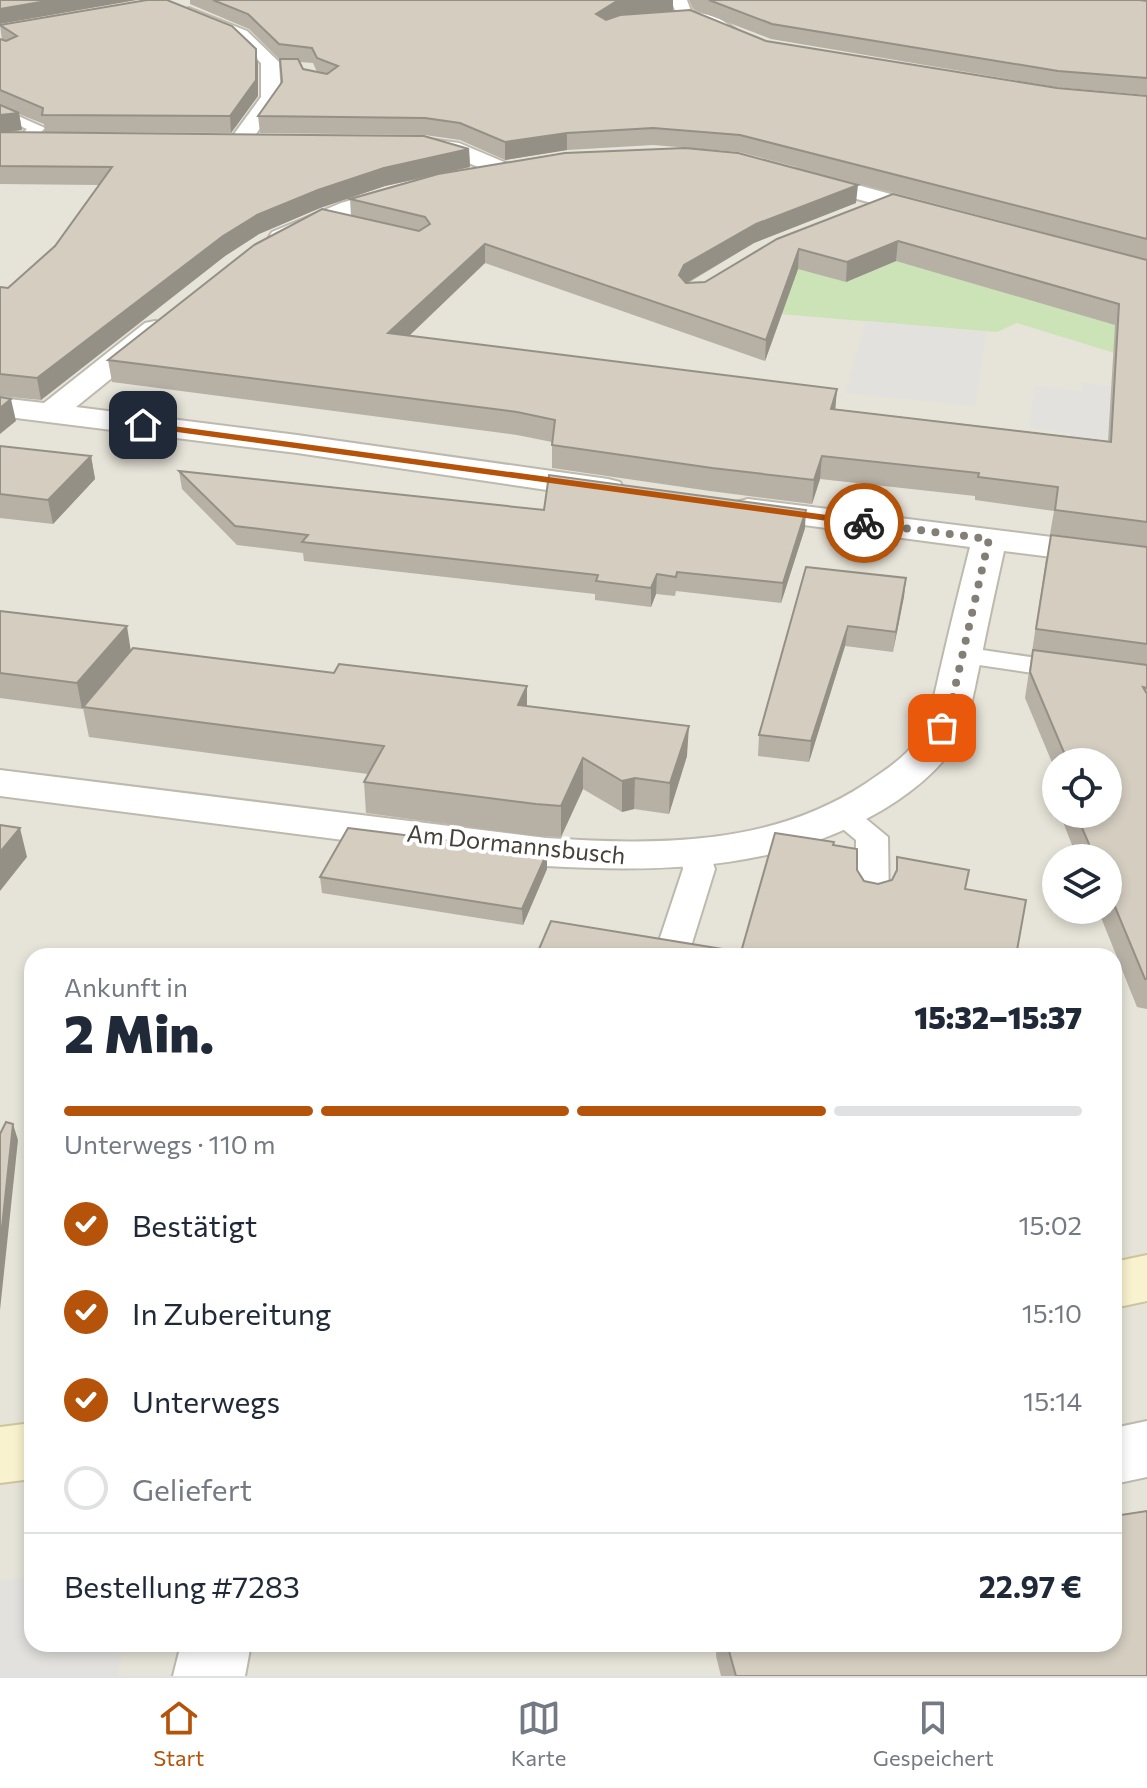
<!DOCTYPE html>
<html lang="de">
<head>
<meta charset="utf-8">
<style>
	:root { --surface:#fff; --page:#f6f6f7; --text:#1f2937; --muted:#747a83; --line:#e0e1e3; --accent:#b45309 }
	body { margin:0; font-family:Commissioner,sans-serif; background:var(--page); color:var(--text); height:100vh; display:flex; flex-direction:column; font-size:30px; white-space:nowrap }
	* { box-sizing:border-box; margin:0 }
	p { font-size:26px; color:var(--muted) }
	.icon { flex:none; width:44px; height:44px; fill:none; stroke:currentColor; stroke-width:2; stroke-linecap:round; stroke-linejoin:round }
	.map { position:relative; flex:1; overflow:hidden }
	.side { position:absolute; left:24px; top:948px; width:1098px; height:704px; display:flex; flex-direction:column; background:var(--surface); border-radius:24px; box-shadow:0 4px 12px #0003 }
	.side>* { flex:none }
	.controls { position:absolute; left:1042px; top:748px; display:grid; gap:16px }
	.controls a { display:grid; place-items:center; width:80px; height:80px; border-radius:50%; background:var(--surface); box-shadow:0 4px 12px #0003; font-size:40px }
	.pin { position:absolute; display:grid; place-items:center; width:68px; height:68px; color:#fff; margin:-34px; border-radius:16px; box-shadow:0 4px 12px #0006 }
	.courier { position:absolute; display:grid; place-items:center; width:80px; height:80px; margin:-40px; border:6px solid #b45309; border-radius:50%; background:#fff; color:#222; box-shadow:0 2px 10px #0007 }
	.summary em { font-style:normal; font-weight:800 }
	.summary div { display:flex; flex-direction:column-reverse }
	.summary { display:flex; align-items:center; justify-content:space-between; height:136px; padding:0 40px }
	h1 { font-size:52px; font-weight:800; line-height:60px }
	.bar { display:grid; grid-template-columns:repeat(4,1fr); gap:12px 8px; align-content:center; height:96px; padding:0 40px }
	.bar i { height:10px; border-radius:6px; background:var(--line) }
	.bar .on { background:var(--accent) }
	.bar p { grid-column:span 4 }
	.line { display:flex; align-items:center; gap:20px; padding:0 40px; border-top:2px solid var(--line) }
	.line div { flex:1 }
	ol { padding:0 40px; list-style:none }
	li { display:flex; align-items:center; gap:24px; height:88px }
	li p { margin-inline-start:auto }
	li .icon { padding:8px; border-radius:50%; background:var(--accent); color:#fff; stroke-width:4 }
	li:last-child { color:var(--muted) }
	li i { width:44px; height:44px; border:4px solid var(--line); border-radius:50% }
	.tabs { display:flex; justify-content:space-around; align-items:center; height:112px; border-top:2px solid var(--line); background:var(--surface); font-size:22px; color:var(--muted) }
	.tabs a { display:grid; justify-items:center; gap:4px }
	.tabs .on { color:var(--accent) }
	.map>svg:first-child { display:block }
	.residential { fill:#e6e3d8; fill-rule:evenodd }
	.green { fill:#cce3b7 }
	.parking { fill:#e2e1de }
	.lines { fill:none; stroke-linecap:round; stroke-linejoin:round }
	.lane-casing { stroke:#beb9ad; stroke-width:4 }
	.street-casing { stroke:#beb9ad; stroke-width:4 }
	.secondary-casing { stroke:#cec59e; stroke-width:4 }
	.lane { fill:#fff; fill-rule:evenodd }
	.street { fill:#fff; fill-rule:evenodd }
	.secondary { fill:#f9f2ce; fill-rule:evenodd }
	.wall { fill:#b6b0a5; fill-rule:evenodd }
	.shaded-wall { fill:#949086 }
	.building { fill:#d4cdc0; stroke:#949086; stroke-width:2; fill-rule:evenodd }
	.route { fill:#b45309 }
	.done { stroke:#837f77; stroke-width:8; stroke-dasharray:0 14.4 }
	.labels { text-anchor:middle; stroke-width:8; stroke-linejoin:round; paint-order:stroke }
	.street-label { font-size:24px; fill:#464239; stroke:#fff }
</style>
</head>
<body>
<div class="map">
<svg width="1147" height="1676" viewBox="0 0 1147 1676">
	<rect width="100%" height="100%" fill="#f3f1ea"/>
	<path class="residential" d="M 0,0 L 1147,0 L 1147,1676 L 0,1676 ZM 1056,762 L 1108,762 L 1108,814 L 1056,814 ZM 1056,858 L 1108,858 L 1108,910 L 1056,910 ZM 32,956 L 1114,956 L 1114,1644 L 32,1644 Z"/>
	<path class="green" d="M 891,258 L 1147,332 L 1147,363 L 1017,323 L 997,332 L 779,314 L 791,265 Z"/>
	<g class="parking">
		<path d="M 866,321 L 986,332 L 975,406 L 845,393 Z"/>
		<path d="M 1083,383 L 1112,386 L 1108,441 L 1127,464 L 1098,466 L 1070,433 L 1029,428 L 1035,386 L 1082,391 Z"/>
		<path d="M 32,1577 L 32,1644 L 124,1644 L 117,1676 L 0,1676 L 0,1581 Z"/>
	</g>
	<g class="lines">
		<defs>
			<g id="lane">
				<path d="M 0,108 L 45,128 L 29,144 L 17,144 L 15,141 L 27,129 L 0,117 Z"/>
				<path d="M 962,647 L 1147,674 L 1147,690 L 952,661 L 948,655 L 952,649 Z"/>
				<path d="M 842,806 L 853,808 L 888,837 L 889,909 L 884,917 L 872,920 L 860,917 L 855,909 L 856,840 L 826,815 L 831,808 Z"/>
				<path d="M 696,843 L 707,846 L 715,869 L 688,956 L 654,956 L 683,869 L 680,853 L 685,846 Z"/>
			</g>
			<g id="street">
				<path d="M 671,0 L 687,0 L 691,11 L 717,17 L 744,35 L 735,40 L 705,25 L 678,18 Z"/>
				<path d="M 189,8 L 247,31 L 279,62 L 281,97 L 248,146 L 232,146 L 229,141 L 261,97 L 261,63 L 235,39 L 183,17 L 180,13 Z"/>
				<path d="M 414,137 L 459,143 L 511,165 L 514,170 L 503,177 L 446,154 L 406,148 L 403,143 Z"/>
				<path d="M 799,169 L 949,210 L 953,215 L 949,220 L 941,222 L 791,181 L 788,176 L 791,171 Z"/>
				<path d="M 408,184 L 416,186 L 420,191 L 416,196 L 357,213 L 290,242 L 272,242 L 269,237 L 272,232 L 341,203 Z"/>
				<path d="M 155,321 L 165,323 L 169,329 L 165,335 L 76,407 L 297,435 L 608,479 L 620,482 L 624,489 L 620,496 L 608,499 L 297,453 L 0,416 L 0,398 L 44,403 L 145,323 Z"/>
				<path d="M 748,499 L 1147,549 L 1147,569 L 1004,551 C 996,587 988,623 981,659 C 975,684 972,711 960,735 C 947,762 923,783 898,800 C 794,870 667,873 546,866 L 0,796 L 0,770 L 546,838 C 656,845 769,847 865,784 C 882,772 904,759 916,741 C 931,720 935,690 941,666 C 950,626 960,587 970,547 L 736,516 L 731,509 L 736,502 Z"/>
				<path d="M 1147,1421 L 1147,1477 L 1114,1484 L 1114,1428 Z"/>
				<path d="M 181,1644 L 251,1644 L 245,1676 L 173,1676 Z"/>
			</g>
			<g id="secondary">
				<path d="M 1147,1255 L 1147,1301 L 1114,1308 L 1114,1262 Z"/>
				<path d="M 32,1423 L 32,1479 L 0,1483 L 0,1427 Z"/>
			</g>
		</defs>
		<use href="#lane" class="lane-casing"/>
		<use href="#street" class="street-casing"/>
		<use href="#secondary" class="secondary-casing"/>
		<use href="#lane" class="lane"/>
		<use href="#street" class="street"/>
		<use href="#secondary" class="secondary"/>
	</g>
	<g class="wall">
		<path d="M 190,0 L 673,0 L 673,11 L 766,41 L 1057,88 L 1147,96 L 1147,260 L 739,152 L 653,145 L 567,150 L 505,160 L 460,140 L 425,135 L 260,133 L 258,116 L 282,82 L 280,60 L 249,29 L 190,4 ZM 299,62 L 313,63 L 317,72 L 303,69 Z"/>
		<path d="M 689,0 L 1140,0 L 1147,1 L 1147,95 L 1055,87 L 771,39 L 693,9 Z"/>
		<path d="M 0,25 L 258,64 L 258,96 L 231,133 L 54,132 L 469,149 L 470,167 L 452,171 L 856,203 L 754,243 L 688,283 L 705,282 L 893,194 L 1147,260 L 1147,547 L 1050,534 L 1054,511 L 975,500 L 975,496 L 820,479 L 812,504 L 710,491 L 552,468 L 552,442 L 517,435 L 112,382 L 108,360 L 351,216 L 350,199 L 426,177 L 385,186 L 320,208 L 259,234 L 225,256 L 41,400 L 0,396 L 0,287 L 8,288 L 55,246 L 99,185 L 0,184 L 0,39 L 2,40 ZM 19,114 L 44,124 L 45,132 L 7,132 L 22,130 ZM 896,261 L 1115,325 L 1108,441 L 835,409 L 837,389 L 409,336 L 485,263 L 765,361 L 798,269 L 846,282 Z"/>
		<path d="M 0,446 L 91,456 L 95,479 L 53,524 L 0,518 Z"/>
		<path d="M 179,471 L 544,510 L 805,528 L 781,603 L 676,591 L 675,596 L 656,594 L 651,607 L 595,600 L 595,594 L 304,561 L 303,553 L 237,545 L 182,489 Z"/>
		<path d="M 1147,547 L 1147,1009 L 1137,1007 L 1098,910 L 1108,910 L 1108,858 L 1077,858 L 1060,814 L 1108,814 L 1108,762 L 1056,762 L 1056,772 L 1025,698 L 1046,559 Z"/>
		<path d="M 806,567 L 906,578 L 893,652 L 845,646 L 809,762 L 758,756 L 759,735 Z"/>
		<path d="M 0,611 L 131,651 L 334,673 L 527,686 L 527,706 L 687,756 L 669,814 L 634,809 L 622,812 L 583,789 L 561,837 L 536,836 L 366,813 L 364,782 L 368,774 L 89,737 L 83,708 L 82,709 L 0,698 Z"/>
		<path d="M 547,853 L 547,869 L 523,925 L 322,893 L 320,877 Z"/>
		<path d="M 717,1644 L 1114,1644 L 1147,1676 L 721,1676 L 716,1656 Z"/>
	</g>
	<g class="shaded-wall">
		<path d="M 52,0 L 137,0 L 0,24 L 0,9 Z"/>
		<path d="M 640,0 L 673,0 L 673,12 L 596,29 L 596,14 L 617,1 Z"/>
		<path d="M 256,49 L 258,64 L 258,96 L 231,133 L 230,116 Z"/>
		<path d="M 19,113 L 22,130 L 0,133 L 0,115 Z"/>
		<path d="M 567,133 L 567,150 L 505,160 L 505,142 Z"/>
		<path d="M 469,149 L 470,167 L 385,186 L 320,208 L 259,234 L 225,256 L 41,400 L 37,378 L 223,236 L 257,215 L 318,190 L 384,168 Z"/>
		<path d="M 858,185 L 856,203 L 754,243 L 683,285 L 679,275 L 684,265 L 756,224 Z"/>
		<path d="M 898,241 L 896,261 L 846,282 L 847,262 Z"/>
		<path d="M 485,244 L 485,263 L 389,355 L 388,333 Z"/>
		<path d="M 799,249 L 798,269 L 765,361 L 766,340 Z"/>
		<path d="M 837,389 L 835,412 L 831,409 Z"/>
		<path d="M 11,399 L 16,421 L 0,434 L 0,408 Z"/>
		<path d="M 91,456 L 95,479 L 53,524 L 48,500 Z"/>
		<path d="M 822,456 L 820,479 L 812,504 L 814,480 Z"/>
		<path d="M 806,510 L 805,528 L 781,603 L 783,583 Z"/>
		<path d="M 657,574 L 656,594 L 651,607 L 651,588 Z"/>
		<path d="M 906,578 L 904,597 L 893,652 L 896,632 Z"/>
		<path d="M 127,626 L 131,652 L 82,709 L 77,683 Z"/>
		<path d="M 848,626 L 845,646 L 809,762 L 811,741 Z"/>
		<path d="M 527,686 L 527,716 L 518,705 Z"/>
		<path d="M 689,726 L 687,756 L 669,814 L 670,783 Z"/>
		<path d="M 583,758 L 583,789 L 561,837 L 561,806 Z"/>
		<path d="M 635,778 L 634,809 L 622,812 L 622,781 Z"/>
		<path d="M 20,828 L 27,857 L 0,891 L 0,852 Z"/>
		<path d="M 547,853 L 547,869 L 523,925 L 522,909 Z"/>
		<path d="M 13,1124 L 18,1140 L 0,1310 L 0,1246 Z"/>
	</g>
	<g class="building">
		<path d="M 0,0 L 52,0 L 0,9 Z"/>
		<path d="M 147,0 L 167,0 L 232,26 L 256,49 L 256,80 L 230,116 L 42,115 L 43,108 L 0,90 L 0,39 L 6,41 L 17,36 L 0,25 Z"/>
		<path d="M 213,0 L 640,0 L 617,1 L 596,14 L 606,20 L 620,15 L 690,10 L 766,41 L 1057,88 L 1147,96 L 1147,239 L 740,135 L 653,128 L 567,133 L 505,142 L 460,123 L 425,118 L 258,116 L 282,82 L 280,59 L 298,59 L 303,69 L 327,74 L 338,66 L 317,58 L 312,48 L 279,44 L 248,14 Z"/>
		<path d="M 709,0 L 1140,0 L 1147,1 L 1147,78 L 1058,71 L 772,24 Z"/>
		<path d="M 0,105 L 19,113 L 0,115 Z"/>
		<path d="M 0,132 L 424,136 L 469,149 L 384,168 L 318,190 L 257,215 L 223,236 L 37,378 L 0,374 L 0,287 L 8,288 L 55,246 L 112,167 L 0,166 Z"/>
		<path d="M 685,148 L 738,153 L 858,185 L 756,224 L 684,265 L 679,275 L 686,283 L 705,282 L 777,239 L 893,194 L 1147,260 L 1147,522 L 1055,510 L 1058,487 L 978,477 L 979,473 L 822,456 L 814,480 L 712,468 L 552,445 L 555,420 L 517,412 L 108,360 L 254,245 L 322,209 L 419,231 L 430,224 L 425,217 L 350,199 L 438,174 L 565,153 ZM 898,241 L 1119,304 L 1111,442 L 831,409 L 837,389 L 388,333 L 485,244 L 766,340 L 799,249 L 847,262 Z"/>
		<path d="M 0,397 L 11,399 L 0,408 Z"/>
		<path d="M 0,446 L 91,456 L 48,500 L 0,494 Z"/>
		<path d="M 179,471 L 544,510 L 549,475 L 806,510 L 783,583 L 677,572 L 676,577 L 657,574 L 651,588 L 596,581 L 598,575 L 302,542 L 308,535 L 235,526 Z"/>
		<path d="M 1051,535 L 1147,547 L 1147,644 L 1036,629 Z"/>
		<path d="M 806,567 L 906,578 L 896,632 L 848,626 L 811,741 L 759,735 Z"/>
		<path d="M 0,611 L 127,626 L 77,683 L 0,673 Z"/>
		<path d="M 133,648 L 334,673 L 339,664 L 527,686 L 518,705 L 689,726 L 670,783 L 635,778 L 622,781 L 583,758 L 561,806 L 536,804 L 364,782 L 384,746 L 83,707 Z"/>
		<path d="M 1033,650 L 1147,665 L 1147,688 L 1143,687 L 1147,694 L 1147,979 L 1145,979 L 1108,890 L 1108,858 L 1095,858 L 1076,814 L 1108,814 L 1108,762 L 1068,762 L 1030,672 Z"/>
		<path d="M 0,825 L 20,828 L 0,852 Z"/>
		<path d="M 348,828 L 547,853 L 522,909 L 320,877 Z"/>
		<path d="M 775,833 L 834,842 L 833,845 L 857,849 L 857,870 L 864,881 L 878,884 L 892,880 L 897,870 L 897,857 L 969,870 L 965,889 L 1026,900 L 1016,956 L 536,956 L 551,921 L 741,952 Z"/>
		<path d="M 6,1122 L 13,1124 L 0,1246 L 0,1134 Z"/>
		<path d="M 1147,1511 L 1147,1676 L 736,1676 L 727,1644 L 1114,1644 L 1114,1516 Z"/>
	</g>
	<path class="route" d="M 143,422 L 864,520 L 869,523 L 864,526 L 140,427 Z"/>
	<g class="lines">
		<path class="done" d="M 864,523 L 989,539 L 951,705 L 942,728"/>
	</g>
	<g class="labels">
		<g class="street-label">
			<text transform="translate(516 845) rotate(6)" y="8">Am Dormannsbusch</text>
		</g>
	</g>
</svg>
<div class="controls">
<a><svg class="icon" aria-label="locate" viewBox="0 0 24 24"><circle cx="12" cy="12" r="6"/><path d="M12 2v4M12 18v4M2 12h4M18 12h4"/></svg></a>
<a><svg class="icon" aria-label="layers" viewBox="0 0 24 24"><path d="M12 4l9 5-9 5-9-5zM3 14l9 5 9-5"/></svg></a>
</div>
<div class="pin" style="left:942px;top:728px;background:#ea580c"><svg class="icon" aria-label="bag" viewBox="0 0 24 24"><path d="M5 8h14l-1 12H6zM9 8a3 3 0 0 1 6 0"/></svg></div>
<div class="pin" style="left:143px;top:425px;background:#1f2937"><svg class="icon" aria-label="home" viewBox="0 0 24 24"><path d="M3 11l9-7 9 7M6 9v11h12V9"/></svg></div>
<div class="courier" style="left:864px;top:523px"><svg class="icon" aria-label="bike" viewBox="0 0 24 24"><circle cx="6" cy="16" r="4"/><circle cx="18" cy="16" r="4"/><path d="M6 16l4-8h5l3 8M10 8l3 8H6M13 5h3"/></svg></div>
<section class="side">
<div class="summary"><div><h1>2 Min.</h1><p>Ankunft in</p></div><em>15:32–15:37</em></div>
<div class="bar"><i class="on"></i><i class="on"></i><i class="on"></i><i></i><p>Unterwegs · 110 m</p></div>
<ol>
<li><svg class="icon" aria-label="check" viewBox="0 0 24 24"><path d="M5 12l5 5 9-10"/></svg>Bestätigt<p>15:02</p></li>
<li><svg class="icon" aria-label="check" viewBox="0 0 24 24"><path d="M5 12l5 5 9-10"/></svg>In Zubereitung<p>15:10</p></li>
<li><svg class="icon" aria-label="check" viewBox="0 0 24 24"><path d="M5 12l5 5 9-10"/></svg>Unterwegs<p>15:14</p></li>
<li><i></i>Geliefert</li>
</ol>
<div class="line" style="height:104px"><div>Bestellung #7283</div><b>22.97 €</b></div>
</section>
</div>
<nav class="tabs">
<a class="on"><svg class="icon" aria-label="home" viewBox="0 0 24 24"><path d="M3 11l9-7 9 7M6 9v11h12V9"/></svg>Start</a>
<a><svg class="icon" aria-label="map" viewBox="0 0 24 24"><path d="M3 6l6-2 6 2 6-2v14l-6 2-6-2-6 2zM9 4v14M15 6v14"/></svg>Karte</a>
<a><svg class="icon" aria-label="saved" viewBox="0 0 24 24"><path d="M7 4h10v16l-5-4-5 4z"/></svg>Gespeichert</a>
</nav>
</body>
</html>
